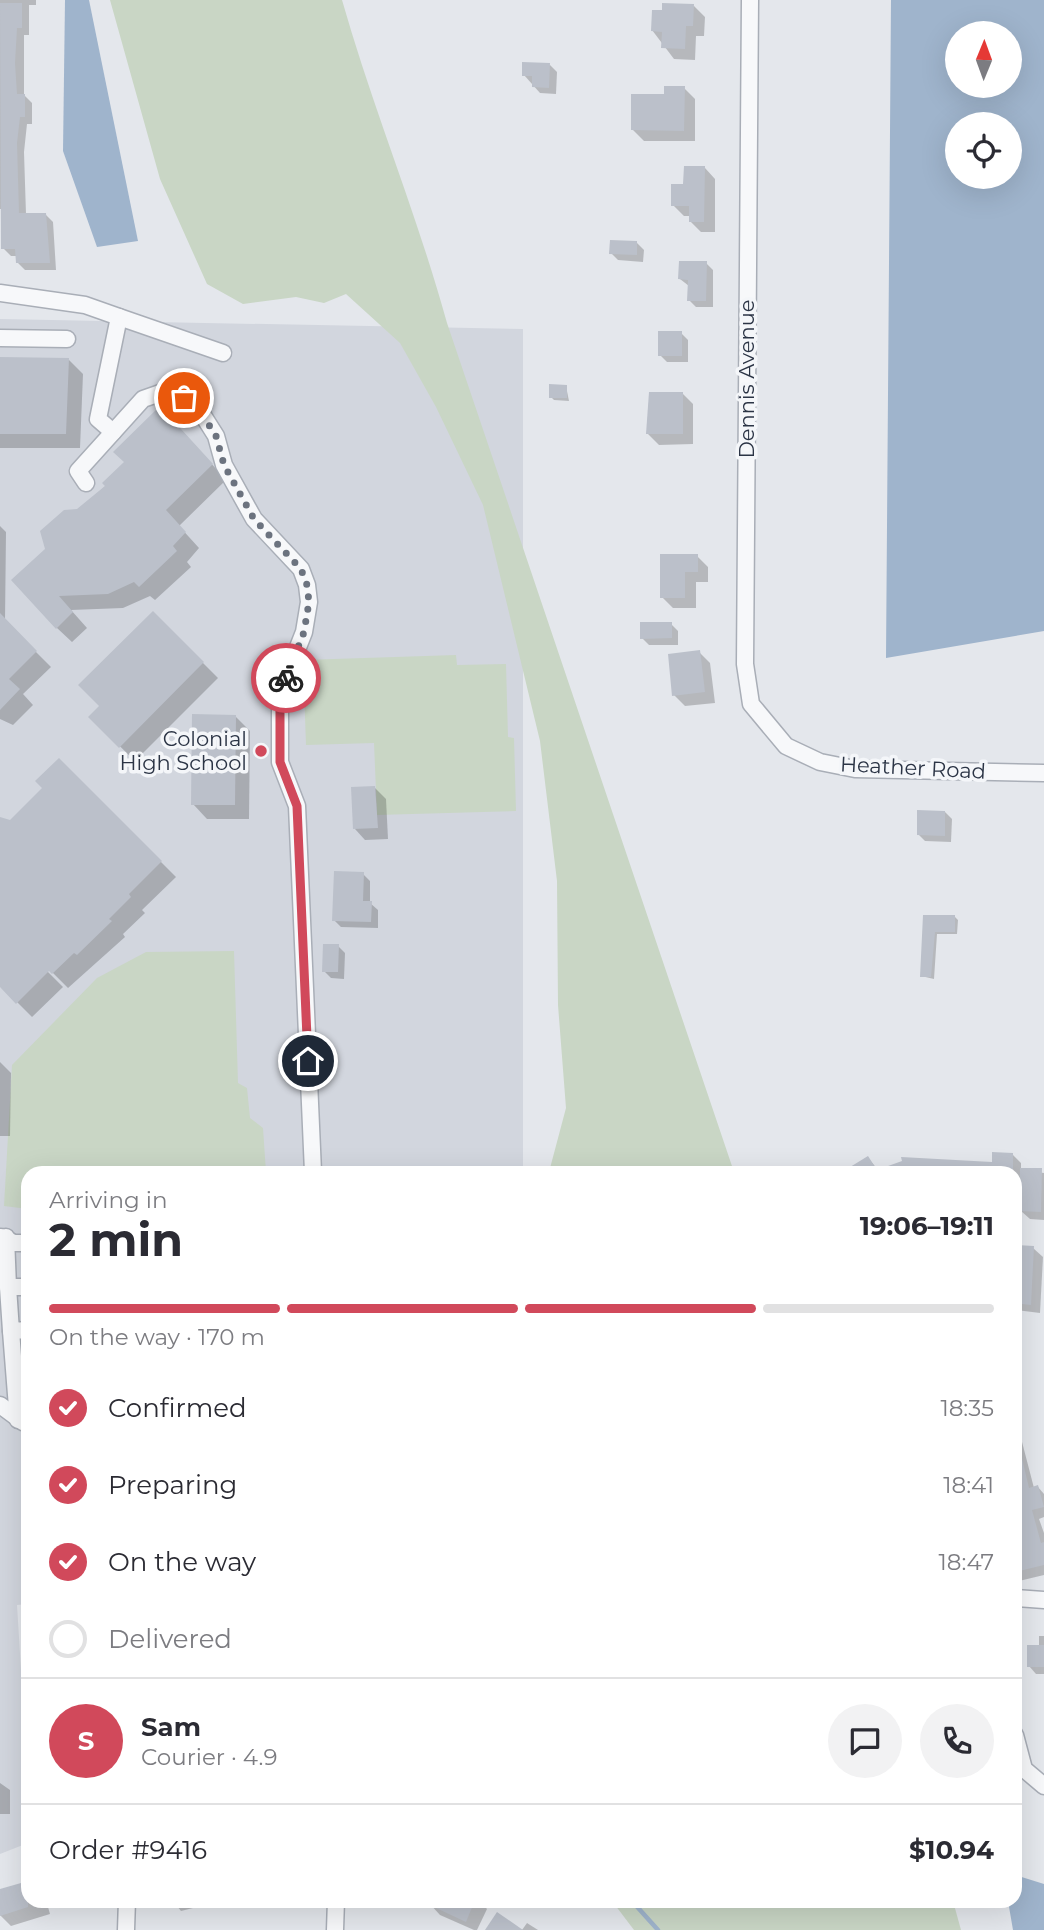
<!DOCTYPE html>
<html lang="en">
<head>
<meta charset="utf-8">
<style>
	:root { --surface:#fff; --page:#f2f2f3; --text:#2b2b33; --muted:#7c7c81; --line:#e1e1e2; --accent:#d1495b }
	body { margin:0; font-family:Montserrat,sans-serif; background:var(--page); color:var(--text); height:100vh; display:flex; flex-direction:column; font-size:26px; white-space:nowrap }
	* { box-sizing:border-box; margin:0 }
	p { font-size:23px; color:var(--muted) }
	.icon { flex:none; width:38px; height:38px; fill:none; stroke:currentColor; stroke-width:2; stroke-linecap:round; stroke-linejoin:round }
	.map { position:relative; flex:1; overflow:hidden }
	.drawer { position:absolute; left:21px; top:1166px; width:1001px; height:742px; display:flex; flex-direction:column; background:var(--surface); border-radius:21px; box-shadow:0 7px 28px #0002 }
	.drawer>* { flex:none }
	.needle { width:46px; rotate:1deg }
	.controls { position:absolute; left:945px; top:21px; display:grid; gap:14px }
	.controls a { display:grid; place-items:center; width:77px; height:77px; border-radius:50%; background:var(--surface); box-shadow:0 7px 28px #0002; font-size:35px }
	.pin { position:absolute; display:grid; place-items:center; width:60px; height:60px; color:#fff; margin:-30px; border:4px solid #fff; border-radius:50%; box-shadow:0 2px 7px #0007 }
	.courier { position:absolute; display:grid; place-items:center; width:70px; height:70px; margin:-35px; border:5px solid #d1495b; border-radius:50%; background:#fff; color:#222; box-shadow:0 2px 9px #0007 }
	.head em { font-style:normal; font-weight:700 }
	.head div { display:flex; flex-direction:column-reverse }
	.head { display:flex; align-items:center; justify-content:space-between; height:119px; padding:0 28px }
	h1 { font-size:46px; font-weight:700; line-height:52px }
	.bar { display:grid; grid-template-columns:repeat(4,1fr); gap:10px 7px; align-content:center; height:84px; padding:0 28px }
	.bar i { height:9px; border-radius:5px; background:var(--line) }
	.bar .on { background:var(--accent) }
	.bar p { grid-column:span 4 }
	.line { display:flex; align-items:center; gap:18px; padding:0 28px; border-top:2px solid var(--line) }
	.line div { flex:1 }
	.round { display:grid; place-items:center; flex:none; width:74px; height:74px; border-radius:37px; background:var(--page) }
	ol { padding:0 28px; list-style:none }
	li { display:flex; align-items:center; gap:21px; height:77px }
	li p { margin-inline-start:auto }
	li .icon { padding:7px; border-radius:50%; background:var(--accent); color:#fff; stroke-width:4 }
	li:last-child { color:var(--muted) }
	li i { width:38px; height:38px; border:4px solid var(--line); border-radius:50% }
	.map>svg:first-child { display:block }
	.built { fill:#d2d6de }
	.green { fill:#c9d6c5 }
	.water { fill:#9fb4cc; fill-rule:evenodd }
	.shadow { fill:#0003 }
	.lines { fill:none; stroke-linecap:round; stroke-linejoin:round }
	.stream { stroke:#9fb4cc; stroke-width:4.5 }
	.building { fill:#bbc0ca }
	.minor-casing { stroke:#a9aeb7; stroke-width:19 }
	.minor { stroke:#f7f8fa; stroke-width:16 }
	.done { stroke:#6c737f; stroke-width:7; stroke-dasharray:0 12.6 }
	.route { stroke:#d1495b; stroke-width:9 }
	.poi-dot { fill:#d1495b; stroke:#f4f6f9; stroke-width:2.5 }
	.labels { text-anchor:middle; stroke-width:7; stroke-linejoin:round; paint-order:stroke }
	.street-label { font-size:21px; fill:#2b3445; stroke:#f4f6f9 }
	.poi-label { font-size:21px; fill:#2b3445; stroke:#f4f6f9; text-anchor:end }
</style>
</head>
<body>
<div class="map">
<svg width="1044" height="1930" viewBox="0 0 1044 1930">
	<rect width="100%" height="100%" fill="#e4e7ec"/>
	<path class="built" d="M 0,319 L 523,329 L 523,1172 L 28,1172 L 28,1604 L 17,1605 L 28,1784 L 28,1843 L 0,1854 Z"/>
	<g class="green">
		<path d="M 110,0 L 342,0 C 373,109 417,214 447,323 L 734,1172 L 549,1172 L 566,1108 L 558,1005 L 557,881 L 540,741 L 483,505 L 436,407 L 400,343 L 346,294 L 324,303 L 296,297 L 243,304 L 207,284 L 160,179 Z"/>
		<path d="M 456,655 L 457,665 L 506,664 L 508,737 L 514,738 L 516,811 L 377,815 L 374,743 L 306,745 L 303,660 Z"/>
		<path d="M 234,951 L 238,1083 L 247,1088 L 250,1118 L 263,1128 L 266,1172 L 28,1172 L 28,1209 L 4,1206 L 12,1065 L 97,978 L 146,952 Z"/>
		<path d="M 612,1901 L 953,1901 L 961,1930 L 634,1930 Z"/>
	</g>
	<g class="water">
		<path d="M 65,0 L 89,0 L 138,241 L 97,247 L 63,151 Z"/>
		<path d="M 891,0 L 1044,0 L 1044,631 L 886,658 ZM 1010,33 L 1010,86 L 957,86 L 957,33 ZM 1010,124 L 1010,177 L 957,177 L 957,124 Z"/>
		<path d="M 1015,1875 L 1044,1884 L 1044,1930 L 1013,1930 L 1008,1901 L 1015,1900 Z"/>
	</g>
	<g class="shadow">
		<path d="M 0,0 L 36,0 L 36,5 L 29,5 L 29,35 L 24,35 L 24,95 L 32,103 L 32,124 L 27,124 L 24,152 L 26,214 L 45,214 L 53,222 L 56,270 L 25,270 L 17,262 L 17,256 L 11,256 L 3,248 L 3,209 L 0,209 Z"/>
		<path d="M 694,6 L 705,17 L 704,36 L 696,36 L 695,60 L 674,59 L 652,30 Z"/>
		<path d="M 550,65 L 557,72 L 556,94 L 540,93 L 524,75 Z"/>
		<path d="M 684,88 L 695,99 L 695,141 L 644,141 L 633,130 L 666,96 Z"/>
		<path d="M 705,168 L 715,179 L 715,232 L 701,232 L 690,221 L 690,216 L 684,216 L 673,205 L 685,186 Z"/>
		<path d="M 637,243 L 644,250 L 643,262 L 618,260 L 611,253 Z"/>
		<path d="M 706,263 L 713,270 L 713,307 L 696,307 L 689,300 L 689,286 L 680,279 Z"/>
		<path d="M 681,333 L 688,340 L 688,362 L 667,362 L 660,355 Z"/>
		<path d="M 0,359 L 69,360 L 83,374 L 80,448 L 0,448 Z"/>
		<path d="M 566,386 L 569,401 L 554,400 L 551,397 Z"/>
		<path d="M 682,393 L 693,404 L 693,444 L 659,445 L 648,434 Z"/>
		<path d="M 175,423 L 226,480 L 179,526 L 199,548 L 187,562 L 191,567 L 155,600 L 150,596 L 123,608 L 71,610 L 87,628 L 72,642 L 57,628 L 47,549 L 78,511 Z"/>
		<path d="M 0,526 L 6,532 L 5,621 L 51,667 L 23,694 L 33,705 L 13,725 L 0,719 Z"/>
		<path d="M 697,556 L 708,567 L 708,582 L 696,582 L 696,608 L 673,608 L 662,597 Z"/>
		<path d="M 153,613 L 218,678 L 135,761 L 90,717 L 101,706 Z"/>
		<path d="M 671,624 L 678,631 L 678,645 L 649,645 L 642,638 Z"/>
		<path d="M 699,652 L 710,663 L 715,703 L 685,706 L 674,695 Z"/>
		<path d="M 236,717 L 250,731 L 249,819 L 207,819 L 193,804 Z"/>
		<path d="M 59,760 L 176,877 L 142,910 L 145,913 L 123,934 L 125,937 L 68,988 L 47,967 L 45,969 L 63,987 L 32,1017 L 0,985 L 0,820 L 11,821 L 44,788 Z"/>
		<path d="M 375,788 L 386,799 L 388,839 L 365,840 L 355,829 Z"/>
		<path d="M 945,812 L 952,819 L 951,842 L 925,841 L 918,834 Z"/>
		<path d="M 363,874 L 370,881 L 370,903 L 378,910 L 378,928 L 341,927 L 334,920 Z"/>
		<path d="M 925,917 L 955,917 L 958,920 L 957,934 L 937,934 L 934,979 L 921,976 Z"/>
		<path d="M 338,946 L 345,953 L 344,979 L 331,978 L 324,971 Z"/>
		<path d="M 0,1062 L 11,1073 L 10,1136 L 0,1136 Z"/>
		<path d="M 1013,1155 L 1021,1163 L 1021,1170 L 1044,1173 L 1044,1220 L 1030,1219 L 1021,1211 L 1021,1204 L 1015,1204 L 1015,1172 L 851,1172 L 849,1170 L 868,1158 L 879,1171 L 994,1164 Z"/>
		<path d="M 1015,1247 L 1033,1248 L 1043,1257 L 1040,1313 L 1015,1310 Z"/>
		<path d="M 1015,1357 L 1022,1377 L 1015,1379 Z"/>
		<path d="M 1015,1415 L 1034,1488 L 1038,1487 L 1044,1494 L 1044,1517 L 1039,1519 L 1044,1533 L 1044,1575 L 1019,1581 L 1015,1578 Z"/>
		<path d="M 1039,1636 L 1044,1636 L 1044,1674 L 1036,1674 L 1029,1666 L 1039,1647 Z"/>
		<path d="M 0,1783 L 10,1790 L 10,1814 L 0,1814 Z"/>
		<path d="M 28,1883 L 28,1900 L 46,1900 L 50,1914 L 11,1926 L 0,1915 L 0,1891 Z"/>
		<path d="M 70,1900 L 92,1900 L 90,1908 Z"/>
		<path d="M 172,1900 L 260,1900 L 260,1907 L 201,1906 L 181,1911 Z"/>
		<path d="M 389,1900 L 419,1900 L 420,1902 L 396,1907 Z"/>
		<path d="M 431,1900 L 479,1900 L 487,1909 L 477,1930 L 474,1930 L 440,1915 L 430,1904 Z"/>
		<path d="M 527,1923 L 538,1930 L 522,1930 Z"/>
	</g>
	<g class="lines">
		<path class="stream" d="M 631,1900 L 658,1930"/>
	</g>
	<g class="building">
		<path d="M 0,3 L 22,3 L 22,28 L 17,28 L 15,63 L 17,94 L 25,94 L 25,117 L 20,117 L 17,143 L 19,213 L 46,213 L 50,263 L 16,263 L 15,249 L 1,249 Z"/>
		<path d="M 662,3 L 694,4 L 693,26 L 686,26 L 685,49 L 661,48 L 662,32 L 651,31 L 652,10 L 662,10 Z"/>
		<path d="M 522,62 L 550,63 L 549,88 L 532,87 L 532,76 L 522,76 Z"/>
		<path d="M 664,86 L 685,86 L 684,131 L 631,130 L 631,94 L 664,94 Z"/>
		<path d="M 684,166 L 705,166 L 704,222 L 689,222 L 689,206 L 671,206 L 671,184 L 683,184 Z"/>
		<path d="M 610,240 L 637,241 L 637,255 L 609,254 Z"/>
		<path d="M 679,261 L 707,261 L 706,301 L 687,301 L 688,280 L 678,279 Z"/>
		<rect x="658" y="331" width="24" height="25"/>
		<path d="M 0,357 L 69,358 L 66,434 L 0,434 Z"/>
		<path d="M 549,384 L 567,385 L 567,398 L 549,398 Z"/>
		<path d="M 649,392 L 683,392 L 683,434 L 646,434 Z"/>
		<path d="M 160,406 L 213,464 L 166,510 L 186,532 L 173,546 L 177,551 L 139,587 L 134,582 L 108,594 L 59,596 L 73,612 L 56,629 L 11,580 L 45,549 L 40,531 L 64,510 L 77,509 L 105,486 L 102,483 L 124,462 L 113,452 Z"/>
		<path d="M 660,554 L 698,554 L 698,572 L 685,572 L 685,598 L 660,598 Z"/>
		<path d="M 153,611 L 204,662 L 119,748 L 88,717 L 99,706 L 78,685 Z"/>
		<path d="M 0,613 L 37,651 L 9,679 L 20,689 L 0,710 Z"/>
		<path d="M 640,622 L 672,622 L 672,638 L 640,639 Z"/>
		<path d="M 700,650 L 705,692 L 672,696 L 668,654 Z"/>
		<path d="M 192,714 L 236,715 L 235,805 L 191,805 Z"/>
		<path d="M 59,758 L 162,861 L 129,894 L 131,897 L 109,919 L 112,921 L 77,955 L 74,953 L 52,974 L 49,971 L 16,1004 L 0,987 L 0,817 L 10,820 L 42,788 L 35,781 Z"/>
		<path d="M 375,786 L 378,828 L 353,829 L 351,787 Z"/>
		<path d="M 917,810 L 945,811 L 945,836 L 917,835 Z"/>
		<path d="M 334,871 L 364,872 L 363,901 L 372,901 L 371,922 L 332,921 Z"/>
		<path d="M 923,915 L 955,915 L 955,932 L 935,932 L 931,977 L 920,977 Z"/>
		<path d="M 323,944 L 339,944 L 338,972 L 322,972 Z"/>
		<path d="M 992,1152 L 1013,1153 L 1013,1172 L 842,1172 L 868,1156 L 877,1170 L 902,1161 L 901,1157 L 992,1162 Z"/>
		<path d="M 1020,1168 L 1042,1168 L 1041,1212 L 1019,1211 Z"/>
		<path d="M 1015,1245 L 1034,1246 L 1031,1305 L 1015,1303 Z"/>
		<path d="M 1020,1450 L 1029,1488 L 1038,1485 L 1044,1507 L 1032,1510 L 1041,1543 L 1044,1542 L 1044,1565 L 1015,1572 L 1015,1451 Z"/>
		<rect x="1027" y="1645" width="17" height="22"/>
		<path d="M 28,1881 L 28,1907 L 0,1916 L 0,1889 Z"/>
		<path d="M 419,1900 L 475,1900 L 466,1922 Z"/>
		<path d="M 497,1912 L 523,1930 L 485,1930 Z"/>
	</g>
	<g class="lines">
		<defs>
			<g id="minor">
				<path d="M 750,0 L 745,664 L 751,704 L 786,746 L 820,762 L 855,769 L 1044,773"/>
				<path d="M 0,293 L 85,305 L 119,317"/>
				<path d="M 0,338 L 67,339"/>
				<path d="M 113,432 L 98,419 L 119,317 L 223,353"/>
				<path d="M 86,483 L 78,471 L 143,399 L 163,392 L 184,398 L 204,417 L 216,436 L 224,465 L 254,519 L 301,569 L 307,585 L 309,602 L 304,632 L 280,693 L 280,762 L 297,806 L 313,1172"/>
				<path d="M 1,1237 L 14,1243 L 28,1243"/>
				<path d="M 6,1237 L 8,1287"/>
				<path d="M 28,1287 L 8,1287 L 11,1331 L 28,1330"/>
				<path d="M 11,1331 L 18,1420 L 28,1420"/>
				<path d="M 0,1405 L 23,1422"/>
				<path d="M 1015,1598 L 1044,1600"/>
				<path d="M 1015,1735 L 1024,1769 L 1044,1786"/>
				<path d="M 126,1930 L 127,1900"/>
				<path d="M 335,1930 L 336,1900"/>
			</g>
		</defs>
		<use href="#minor" class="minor-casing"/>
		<use href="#minor" class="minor"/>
	</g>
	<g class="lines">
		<path class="done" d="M 184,398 L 204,417 L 216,436 L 224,465 L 254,519 L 301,569 L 307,585 L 309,602 L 304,632 L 286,678"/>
		<path class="route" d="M 286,678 L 280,693 L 280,762 L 297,806 L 308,1061"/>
	</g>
	<circle class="poi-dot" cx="261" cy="751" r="7"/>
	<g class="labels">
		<g class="street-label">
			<text transform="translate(747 379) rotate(-90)" y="7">Dennis Avenue</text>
			<text transform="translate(913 768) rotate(3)" y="7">Heather Road</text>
		</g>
		<g class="poi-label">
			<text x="247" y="746">Colonial<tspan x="247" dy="24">High School</tspan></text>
		</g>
	</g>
</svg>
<div class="controls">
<a><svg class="needle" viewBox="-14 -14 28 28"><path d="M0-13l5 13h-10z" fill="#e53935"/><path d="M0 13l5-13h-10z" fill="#7c7c81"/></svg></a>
<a><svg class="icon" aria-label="locate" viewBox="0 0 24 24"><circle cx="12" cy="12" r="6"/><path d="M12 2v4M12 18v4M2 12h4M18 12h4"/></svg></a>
</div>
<div class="pin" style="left:184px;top:398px;background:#ea580c"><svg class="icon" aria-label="bag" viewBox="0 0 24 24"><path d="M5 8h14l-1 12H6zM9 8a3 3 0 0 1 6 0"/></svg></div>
<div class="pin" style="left:308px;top:1061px;background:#1f2937"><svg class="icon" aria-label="home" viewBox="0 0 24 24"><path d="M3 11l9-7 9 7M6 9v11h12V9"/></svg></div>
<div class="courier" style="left:286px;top:678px"><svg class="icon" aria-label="bike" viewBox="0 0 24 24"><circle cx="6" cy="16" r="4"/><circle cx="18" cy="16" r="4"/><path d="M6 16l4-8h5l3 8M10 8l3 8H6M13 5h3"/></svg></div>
<section class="drawer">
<div class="head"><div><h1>2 min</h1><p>Arriving in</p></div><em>19:06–19:11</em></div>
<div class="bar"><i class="on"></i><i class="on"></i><i class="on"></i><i></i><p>On the way · 170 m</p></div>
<ol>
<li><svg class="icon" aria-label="check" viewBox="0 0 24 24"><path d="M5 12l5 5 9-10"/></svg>Confirmed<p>18:35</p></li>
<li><svg class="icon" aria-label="check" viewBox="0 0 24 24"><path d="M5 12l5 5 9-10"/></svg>Preparing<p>18:41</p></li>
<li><svg class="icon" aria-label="check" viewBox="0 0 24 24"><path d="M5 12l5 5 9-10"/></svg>On the way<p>18:47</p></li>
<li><i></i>Delivered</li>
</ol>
<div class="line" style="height:126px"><b class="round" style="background:var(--accent);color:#fff">S</b><div><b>Sam</b><p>Courier · 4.9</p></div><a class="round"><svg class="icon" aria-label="chat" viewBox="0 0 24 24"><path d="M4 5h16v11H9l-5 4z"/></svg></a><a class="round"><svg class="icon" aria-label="phone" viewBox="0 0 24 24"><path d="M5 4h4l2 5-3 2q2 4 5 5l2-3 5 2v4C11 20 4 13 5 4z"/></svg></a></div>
<div class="line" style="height:91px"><div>Order #9416</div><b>$10.94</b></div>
</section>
</div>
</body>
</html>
